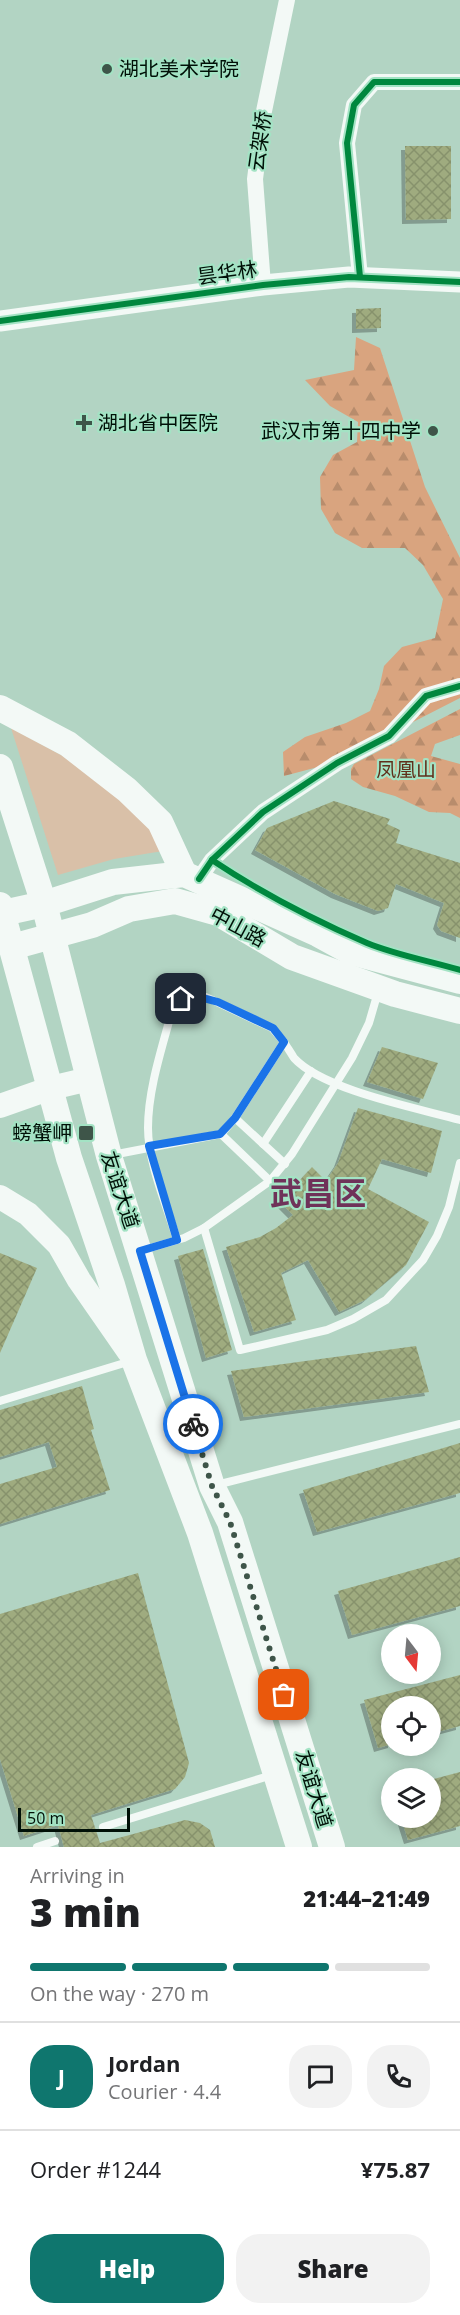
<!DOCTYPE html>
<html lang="en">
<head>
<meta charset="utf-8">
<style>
	:root { --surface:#fff; --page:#f2f2f2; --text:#202124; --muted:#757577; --line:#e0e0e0; --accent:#0f766e }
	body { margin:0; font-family:"Open Sans","Noto Sans SC",sans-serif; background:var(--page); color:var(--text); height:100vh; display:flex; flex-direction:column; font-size:22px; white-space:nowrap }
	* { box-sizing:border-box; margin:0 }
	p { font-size:20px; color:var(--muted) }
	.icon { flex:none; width:33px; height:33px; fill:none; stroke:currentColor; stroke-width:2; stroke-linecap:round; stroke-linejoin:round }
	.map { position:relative; height:1847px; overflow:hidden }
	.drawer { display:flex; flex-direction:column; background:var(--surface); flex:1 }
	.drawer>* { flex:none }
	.needle { width:39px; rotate:164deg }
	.fabs { position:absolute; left:381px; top:1624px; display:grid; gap:12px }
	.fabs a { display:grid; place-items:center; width:60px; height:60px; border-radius:50%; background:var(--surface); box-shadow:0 3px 15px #0003; font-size:30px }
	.scale { position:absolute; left:18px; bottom:15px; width:112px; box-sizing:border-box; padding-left:6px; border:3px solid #001007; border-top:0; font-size:16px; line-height:21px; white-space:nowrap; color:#001007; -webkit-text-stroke:4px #a3e3c4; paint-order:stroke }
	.pin { position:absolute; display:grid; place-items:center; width:51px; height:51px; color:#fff; margin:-26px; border-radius:12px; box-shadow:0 3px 9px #0006 }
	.courier { position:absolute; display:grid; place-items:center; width:60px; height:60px; margin:-30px; border:4px solid #1a73e8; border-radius:50%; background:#fff; color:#222; box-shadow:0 2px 8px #0007 }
	.head em { font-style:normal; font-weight:800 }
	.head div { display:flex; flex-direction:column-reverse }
	.head { display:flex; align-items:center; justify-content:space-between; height:102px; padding:0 30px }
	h1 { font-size:39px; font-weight:800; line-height:45px }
	.bar { display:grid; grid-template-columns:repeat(4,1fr); gap:9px 6px; align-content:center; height:72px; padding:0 30px }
	.bar i { height:8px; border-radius:4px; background:var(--line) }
	.bar .selected { background:var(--accent) }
	.bar p { grid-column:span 4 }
	.line { display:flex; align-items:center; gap:15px; padding:0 30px; border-top:2px solid var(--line) }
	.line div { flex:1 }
	.round { display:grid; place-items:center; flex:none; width:63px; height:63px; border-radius:24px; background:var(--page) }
	.cta { display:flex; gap:12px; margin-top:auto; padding:12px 30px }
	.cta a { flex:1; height:69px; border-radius:24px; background:var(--accent); color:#fff; font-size:24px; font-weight:800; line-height:69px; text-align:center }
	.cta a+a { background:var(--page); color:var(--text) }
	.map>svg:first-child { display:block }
	.forest { fill:url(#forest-firs) }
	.park { fill:#d9c0a8 }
	.building { fill:url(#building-cross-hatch); filter:url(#shadow) }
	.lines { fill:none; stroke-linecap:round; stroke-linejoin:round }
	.service { stroke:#f3f9f6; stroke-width:8 }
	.minor { stroke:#f3f9f6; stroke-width:16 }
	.tertiary { stroke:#f3f9f6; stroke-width:21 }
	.secondary { stroke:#f3f9f6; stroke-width:24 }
	.primary { stroke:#f3f9f6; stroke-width:26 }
	.cycleway-casing { stroke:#a3e3c4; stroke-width:10 }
	.cycleway { stroke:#00873e; stroke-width:6 }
	.done { stroke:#3e5549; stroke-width:6; stroke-dasharray:0 10.8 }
	.route { stroke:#1a73e8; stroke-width:8 }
	.poi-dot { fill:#3e5549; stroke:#a3e3c4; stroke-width:2 }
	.labels { text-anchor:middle; stroke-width:4.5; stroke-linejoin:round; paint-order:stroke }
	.poi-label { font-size:20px; fill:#001007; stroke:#a3e3c4; text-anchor:start }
	.street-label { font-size:20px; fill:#001007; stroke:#a3e3c4 }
	.park-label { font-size:20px; fill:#602f1a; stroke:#a3e3c4 }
	.town-label { font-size:32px; font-weight:bold; fill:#6f3259; stroke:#a3e3c4 }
</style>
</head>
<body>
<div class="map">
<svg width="460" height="1847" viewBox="0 0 460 1847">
	<defs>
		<pattern id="forest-firs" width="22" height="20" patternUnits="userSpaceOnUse" patternTransform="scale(1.5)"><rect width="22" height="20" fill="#d9a47f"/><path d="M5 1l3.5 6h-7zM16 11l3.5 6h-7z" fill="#b88c6c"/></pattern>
		<pattern id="building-cross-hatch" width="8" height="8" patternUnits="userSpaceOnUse" patternTransform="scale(1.5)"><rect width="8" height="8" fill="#9fab7f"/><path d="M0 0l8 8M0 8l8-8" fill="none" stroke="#87926c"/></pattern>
		<filter id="shadow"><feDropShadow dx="-4" dy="4" stdDeviation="0" flood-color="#0004"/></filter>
	</defs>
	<rect width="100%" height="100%" fill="#b2d4c3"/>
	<g class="forest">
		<path d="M 356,337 L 380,348 L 425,487 L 460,558 L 460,698 L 333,763 L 284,776 L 283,752 L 305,737 L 346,723 L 370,711 L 379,689 L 384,666 L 402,647 L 435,638 L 443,599 L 423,565 L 405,548 L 362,548 L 335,533 L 321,509 L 320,477 L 333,455 L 357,442 L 358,422 L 330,406 L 305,380 L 354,370 Z"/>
		<path d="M 460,709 L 460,735 L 435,744 L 431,756 L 460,764 L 460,818 L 450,813 L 429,812 L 395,796 L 363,787 L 351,779 L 351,769 L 354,764 Z"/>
	</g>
	<path class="park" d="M 11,728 L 63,756 L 106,786 L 163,836 L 163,851 L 114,859 L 58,875 Z"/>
	<g class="building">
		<path d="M 405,146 L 451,146 L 451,219 L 406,220 Z"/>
		<path d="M 381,308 L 381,328 L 356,329 L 356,309 Z"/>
		<path d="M 334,801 L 390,819 L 387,824 L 400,830 L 396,843 L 460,863 L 460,938 L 441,931 L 437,925 L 444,903 L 396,884 L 388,908 L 378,911 L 335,894 L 255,850 L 267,828 Z"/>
		<path d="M 382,1047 L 438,1063 L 423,1099 L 367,1082 Z"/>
		<path d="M 358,1108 L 442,1131 L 431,1173 L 382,1159 L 368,1189 L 429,1222 L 406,1265 L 365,1300 L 339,1312 L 308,1260 L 281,1273 L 296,1320 L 254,1332 L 226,1247 L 260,1237 L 276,1228 L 293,1215 L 280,1202 L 312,1167 L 326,1181 L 338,1163 Z"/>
		<path d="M 203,1249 L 232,1350 L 206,1358 L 178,1256 Z"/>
		<path d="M 0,1253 L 37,1268 L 0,1353 Z"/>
		<path d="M 416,1346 L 429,1392 L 244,1417 L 231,1371 Z"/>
		<path d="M 82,1386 L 94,1429 L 91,1430 L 110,1490 L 0,1524 L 0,1484 L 57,1467 L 49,1442 L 0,1457 L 0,1410 Z"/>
		<path d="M 460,1443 L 460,1493 L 317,1532 L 303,1490 Z"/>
		<path d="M 460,1557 L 460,1606 L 352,1635 L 338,1591 Z"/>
		<path d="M 138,1573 L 189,1763 L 185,1777 L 175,1789 L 91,1815 L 100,1843 L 185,1820 L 200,1823 L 210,1830 L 215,1847 L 64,1847 L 58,1825 L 24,1836 L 0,1759 L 0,1614 Z"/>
		<path d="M 460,1675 L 460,1726 L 430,1734 L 430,1707 L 392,1707 L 392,1744 L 378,1748 L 364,1700 Z"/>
		<path d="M 460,1772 L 460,1826 L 408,1840 L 401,1818 L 430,1818 L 430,1780 Z"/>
	</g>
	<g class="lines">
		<g class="service">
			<path d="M 284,1042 C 287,1047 291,1053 294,1058 C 323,1090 417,1108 460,1120"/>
			<path d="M 235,1118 L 285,1164"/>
			<path d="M 263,1144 L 311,1071"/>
			<path d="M 112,1155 L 221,1134 L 270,1181"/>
			<path d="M 204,1228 L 240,1350 L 327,1330 L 353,1319 L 386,1300 L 423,1260 L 437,1236 L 449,1207 L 460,1163"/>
			<path d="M 177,1240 C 167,1206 148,1163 148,1128 C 148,1088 163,1045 173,1007 L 181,999 L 192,995 L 206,997 L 272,1028 L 284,1042 L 235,1118 L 221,1134"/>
			<path d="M 140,1251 L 184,1238 L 204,1228 L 270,1181 L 292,1154 L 352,1058 L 369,1023 L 378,992"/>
			<path d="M 0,1401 L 131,1361"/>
			<path d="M 216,1485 L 460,1424"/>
			<path d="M 103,1827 L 272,1775"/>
			<path d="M 37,1847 L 55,1841"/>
		</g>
		<g class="minor">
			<path d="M 360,277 L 347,143 L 354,105 L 374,82 L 460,82"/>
			<path d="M 263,285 L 255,179 L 263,116 L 287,0"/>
			<path d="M 199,879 L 212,860 L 263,812 L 337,763 L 389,736 L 426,696 L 460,686"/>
		</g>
		<path class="tertiary" d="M 0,321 L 263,285 L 349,277 L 460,282"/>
		<g class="secondary">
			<path d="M 0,1106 L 51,1088 L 89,1079"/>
			<path d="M 0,1197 L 28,1214 L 59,1245 L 79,1280 L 129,1352"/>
		</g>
		<g class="primary">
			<path d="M 0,708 L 68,744 L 127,790 L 160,822 L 184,874"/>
			<path d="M 0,767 L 44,904 L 109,1156 L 212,1486 L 230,1522 L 332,1847"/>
			<path d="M 0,905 L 69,1158 L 112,1285 L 134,1360 L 200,1533 L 299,1847"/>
			<path d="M 3,913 L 44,904 L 113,882 L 184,874 L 318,934 L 351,952 L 460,981"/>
			<path d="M 12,947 L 92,925 L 129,909 L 175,901 L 218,913 L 292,957 L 395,994 L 460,1011"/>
		</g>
		<defs>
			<g id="cycleway">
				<path d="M 360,277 L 347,143 L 354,105 L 374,82 L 460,82"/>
				<path d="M 0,321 L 263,285 L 349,277 L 460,282"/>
				<path d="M 212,860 C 260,892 314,920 367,943 C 396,955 430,961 460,970"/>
				<path d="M 199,879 L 212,860 L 263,812 L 337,763 L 389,736 L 426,696 L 460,686"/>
			</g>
		</defs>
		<use href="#cycleway" class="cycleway-casing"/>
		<use href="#cycleway" class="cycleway"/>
	</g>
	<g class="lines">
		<path class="done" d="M 193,1424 L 212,1486 L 230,1522 L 284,1695"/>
		<path class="route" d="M 181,999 L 192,995 L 218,1002 L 273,1028 L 284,1042 L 235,1118 L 220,1134 L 149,1146 L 177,1240 L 140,1251 L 193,1424"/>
	</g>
	<g class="poi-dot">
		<circle cx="107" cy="69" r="6"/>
		<path d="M81 414h6v6h6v6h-6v6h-6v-6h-6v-6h6z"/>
		<circle cx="433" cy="431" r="6"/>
		<rect x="78" y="1125" width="16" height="16" rx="3"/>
	</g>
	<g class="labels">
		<g class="poi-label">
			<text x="119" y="76">湖北美术学院</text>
			<text x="98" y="430">湖北省中医院</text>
			<text x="421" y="438" text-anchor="end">武汉市第十四中学</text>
			<text x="72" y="1140" text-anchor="end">螃蟹岬</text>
		</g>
		<g class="street-label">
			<text transform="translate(260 141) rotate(-82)" y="7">云架桥</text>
			<text transform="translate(227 273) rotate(-8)" y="7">昙华林</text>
			<text transform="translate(238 927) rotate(28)" y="7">中山路</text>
			<text transform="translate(120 1190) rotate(72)" y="7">友谊大道</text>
			<text transform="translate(314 1789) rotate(73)" y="7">友谊大道</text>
		</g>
		<g class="park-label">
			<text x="406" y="777">凤凰山</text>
		</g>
		<g class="town-label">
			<text x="318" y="1205">武昌区</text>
		</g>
	</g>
</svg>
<div class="fabs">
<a><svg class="needle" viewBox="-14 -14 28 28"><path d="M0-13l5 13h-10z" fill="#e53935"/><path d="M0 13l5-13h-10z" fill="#757577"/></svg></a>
<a><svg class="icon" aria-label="locate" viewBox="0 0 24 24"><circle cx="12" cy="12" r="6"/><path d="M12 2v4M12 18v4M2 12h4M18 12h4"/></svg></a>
<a><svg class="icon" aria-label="layers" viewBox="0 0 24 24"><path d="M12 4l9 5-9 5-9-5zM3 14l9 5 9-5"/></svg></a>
</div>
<div class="scale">50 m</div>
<div class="pin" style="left:284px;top:1695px;background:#ea580c"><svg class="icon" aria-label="bag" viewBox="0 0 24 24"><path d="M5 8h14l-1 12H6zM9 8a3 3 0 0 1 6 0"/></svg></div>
<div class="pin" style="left:181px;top:999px;background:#1f2937"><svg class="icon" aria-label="home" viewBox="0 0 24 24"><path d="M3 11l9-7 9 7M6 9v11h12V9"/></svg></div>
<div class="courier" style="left:193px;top:1424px"><svg class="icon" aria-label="bike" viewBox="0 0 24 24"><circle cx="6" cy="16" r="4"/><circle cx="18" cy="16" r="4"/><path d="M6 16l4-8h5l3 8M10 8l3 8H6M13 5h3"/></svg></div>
</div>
<section class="drawer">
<div class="head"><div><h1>3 min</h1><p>Arriving in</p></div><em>21:44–21:49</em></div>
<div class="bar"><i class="selected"></i><i class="selected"></i><i class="selected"></i><i></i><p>On the way · 270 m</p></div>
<div class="line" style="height:108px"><b class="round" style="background:var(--accent);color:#fff">J</b><div><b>Jordan</b><p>Courier · 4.4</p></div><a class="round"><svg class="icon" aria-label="chat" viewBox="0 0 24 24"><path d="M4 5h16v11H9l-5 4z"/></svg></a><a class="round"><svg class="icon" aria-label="phone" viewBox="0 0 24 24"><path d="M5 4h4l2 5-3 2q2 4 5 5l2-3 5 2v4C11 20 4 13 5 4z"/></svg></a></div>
<div class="line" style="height:78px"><div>Order #1244</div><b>¥75.87</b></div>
<div class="cta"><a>Help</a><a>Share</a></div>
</section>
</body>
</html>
